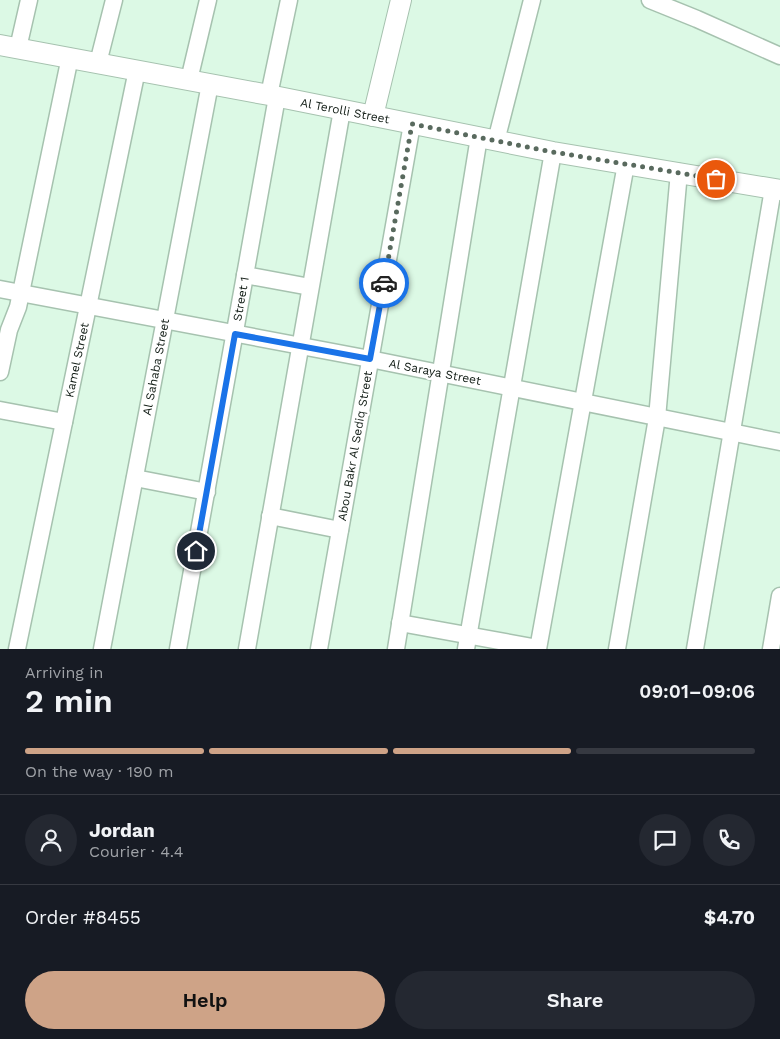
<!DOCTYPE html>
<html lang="en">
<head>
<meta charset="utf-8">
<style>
	:root { --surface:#171b24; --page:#242831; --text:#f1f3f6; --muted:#9ea1a6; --line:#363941; --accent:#cea387 }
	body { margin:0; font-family:"Work Sans",sans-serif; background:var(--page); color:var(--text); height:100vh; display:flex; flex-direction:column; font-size:19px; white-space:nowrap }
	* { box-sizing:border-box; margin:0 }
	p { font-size:16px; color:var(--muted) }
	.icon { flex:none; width:28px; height:28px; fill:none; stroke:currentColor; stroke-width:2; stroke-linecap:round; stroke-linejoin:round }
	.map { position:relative; height:649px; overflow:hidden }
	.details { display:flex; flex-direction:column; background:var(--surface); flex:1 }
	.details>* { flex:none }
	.pin { position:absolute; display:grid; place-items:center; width:42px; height:42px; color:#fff; margin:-21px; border:2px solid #fff; border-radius:50%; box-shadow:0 1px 5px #0007 }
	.courier { position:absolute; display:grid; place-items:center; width:50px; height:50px; margin:-25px; border:4px solid #1a73e8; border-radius:50%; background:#fff; color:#222; box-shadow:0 1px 6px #0007 }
	.head em { font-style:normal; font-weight:600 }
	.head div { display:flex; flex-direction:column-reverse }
	.head { display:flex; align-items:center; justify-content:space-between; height:85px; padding:0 25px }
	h1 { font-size:32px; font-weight:600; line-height:38px }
	.bar { display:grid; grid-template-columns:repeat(4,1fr); gap:8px 5px; align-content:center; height:60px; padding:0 25px }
	.bar i { height:6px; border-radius:4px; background:var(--line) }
	.bar .selected { background:var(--accent) }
	.bar p { grid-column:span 4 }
	.line { display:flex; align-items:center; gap:12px; padding:0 25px; border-top:1px solid var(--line) }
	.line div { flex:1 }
	.round { display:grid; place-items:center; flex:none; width:52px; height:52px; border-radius:26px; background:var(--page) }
	.action { display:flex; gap:10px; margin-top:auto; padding:10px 25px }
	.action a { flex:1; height:58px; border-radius:30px; background:var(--accent); color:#111; font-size:20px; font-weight:600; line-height:58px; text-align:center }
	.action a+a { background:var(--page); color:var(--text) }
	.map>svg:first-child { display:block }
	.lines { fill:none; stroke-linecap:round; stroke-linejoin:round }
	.minor-casing { stroke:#a6c2af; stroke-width:19 }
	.tertiary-casing { stroke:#a6c2af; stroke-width:22 }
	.minor { stroke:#fff; stroke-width:16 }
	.tertiary { stroke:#fff; stroke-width:20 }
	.done { stroke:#596a5e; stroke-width:5; stroke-dasharray:0 9 }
	.route { stroke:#1a73e8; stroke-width:6 }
	.labels { text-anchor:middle; stroke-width:5; stroke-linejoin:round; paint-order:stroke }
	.street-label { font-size:12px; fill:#121d16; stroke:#fff }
</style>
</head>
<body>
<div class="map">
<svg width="780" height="649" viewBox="0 0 780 649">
	<rect width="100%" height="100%" fill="#dcf9e5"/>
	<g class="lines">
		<defs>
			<g id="minor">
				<path d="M 650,0 L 697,19 L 780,56"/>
				<path d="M 18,48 L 29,0"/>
				<path d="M 98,63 L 114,0"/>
				<path d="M 189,80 L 208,0"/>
				<path d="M 269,95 L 289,0"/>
				<path d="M 496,141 L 532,0"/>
				<path d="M 245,275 L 310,287"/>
				<path d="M 0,289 L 370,359 L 780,442"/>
				<path d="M 0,372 L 9,330 L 18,307 L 70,57"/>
				<path d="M 0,410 L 64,422"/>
				<path d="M 135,478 L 207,492"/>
				<path d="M 270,516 L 340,530"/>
				<path d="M 400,623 L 538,648"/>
				<path d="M 17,649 L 137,70"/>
				<path d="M 102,649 L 210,84"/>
				<path d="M 178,649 L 277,97"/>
				<path d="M 247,649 L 342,110"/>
				<path d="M 319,649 L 412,124"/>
				<path d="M 396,649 L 479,137"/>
				<path d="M 466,649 L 553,152"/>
				<path d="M 538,649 L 626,164"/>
				<path d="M 617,649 L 657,418 L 679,172"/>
				<path d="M 695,649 L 773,189"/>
				<path d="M 771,649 L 780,596"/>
			</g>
			<g id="tertiary">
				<path d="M 0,45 L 269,95 L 553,152 L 780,190"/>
				<path d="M 373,116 L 401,0"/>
			</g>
		</defs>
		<use href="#minor" class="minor-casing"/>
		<use href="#tertiary" class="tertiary-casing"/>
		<use href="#minor" class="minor"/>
		<use href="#tertiary" class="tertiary"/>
	</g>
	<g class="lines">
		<path class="done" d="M 384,283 L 412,124 L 553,152 L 716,179"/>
		<path class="route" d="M 196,551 L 235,334 L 370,359 L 384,283"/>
	</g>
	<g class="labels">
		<g class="street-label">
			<text transform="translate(345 111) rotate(11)" y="4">Al Terolli Street</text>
			<text transform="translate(241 299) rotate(-80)" y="4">Street 1</text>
			<text transform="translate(77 360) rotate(-78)" y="4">Kamel Street</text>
			<text transform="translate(156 367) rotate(-79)" y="4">Al Sahaba Street</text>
			<text transform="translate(435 372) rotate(11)" y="4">Al Saraya Street</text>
			<text transform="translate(355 446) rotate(-80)" y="4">Abou Bakr Al Sediq Street</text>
		</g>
	</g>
</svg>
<div class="pin" style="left:716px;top:179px;background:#ea580c"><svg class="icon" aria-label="bag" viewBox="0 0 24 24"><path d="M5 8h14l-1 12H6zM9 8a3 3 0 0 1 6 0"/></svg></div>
<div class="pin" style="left:196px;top:551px;background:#1f2937"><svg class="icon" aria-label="home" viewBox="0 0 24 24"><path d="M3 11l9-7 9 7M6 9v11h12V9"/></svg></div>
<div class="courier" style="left:384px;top:283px"><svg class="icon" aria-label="car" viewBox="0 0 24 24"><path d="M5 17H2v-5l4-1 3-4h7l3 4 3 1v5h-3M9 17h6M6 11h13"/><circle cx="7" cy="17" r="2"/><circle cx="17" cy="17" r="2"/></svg></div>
</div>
<section class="details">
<div class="head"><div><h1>2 min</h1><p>Arriving in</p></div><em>09:01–09:06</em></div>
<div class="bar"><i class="selected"></i><i class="selected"></i><i class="selected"></i><i></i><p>On the way · 190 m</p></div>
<div class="line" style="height:90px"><a class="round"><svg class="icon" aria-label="person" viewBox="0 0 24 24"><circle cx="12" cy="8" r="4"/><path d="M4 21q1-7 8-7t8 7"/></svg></a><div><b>Jordan</b><p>Courier · 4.4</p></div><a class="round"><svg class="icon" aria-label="chat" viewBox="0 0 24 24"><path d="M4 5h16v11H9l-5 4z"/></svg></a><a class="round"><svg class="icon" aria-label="phone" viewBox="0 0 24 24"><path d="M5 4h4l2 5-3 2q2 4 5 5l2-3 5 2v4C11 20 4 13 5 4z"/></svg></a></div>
<div class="line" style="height:65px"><div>Order #8455</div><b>$4.70</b></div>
<div class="action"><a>Help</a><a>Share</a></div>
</section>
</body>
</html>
